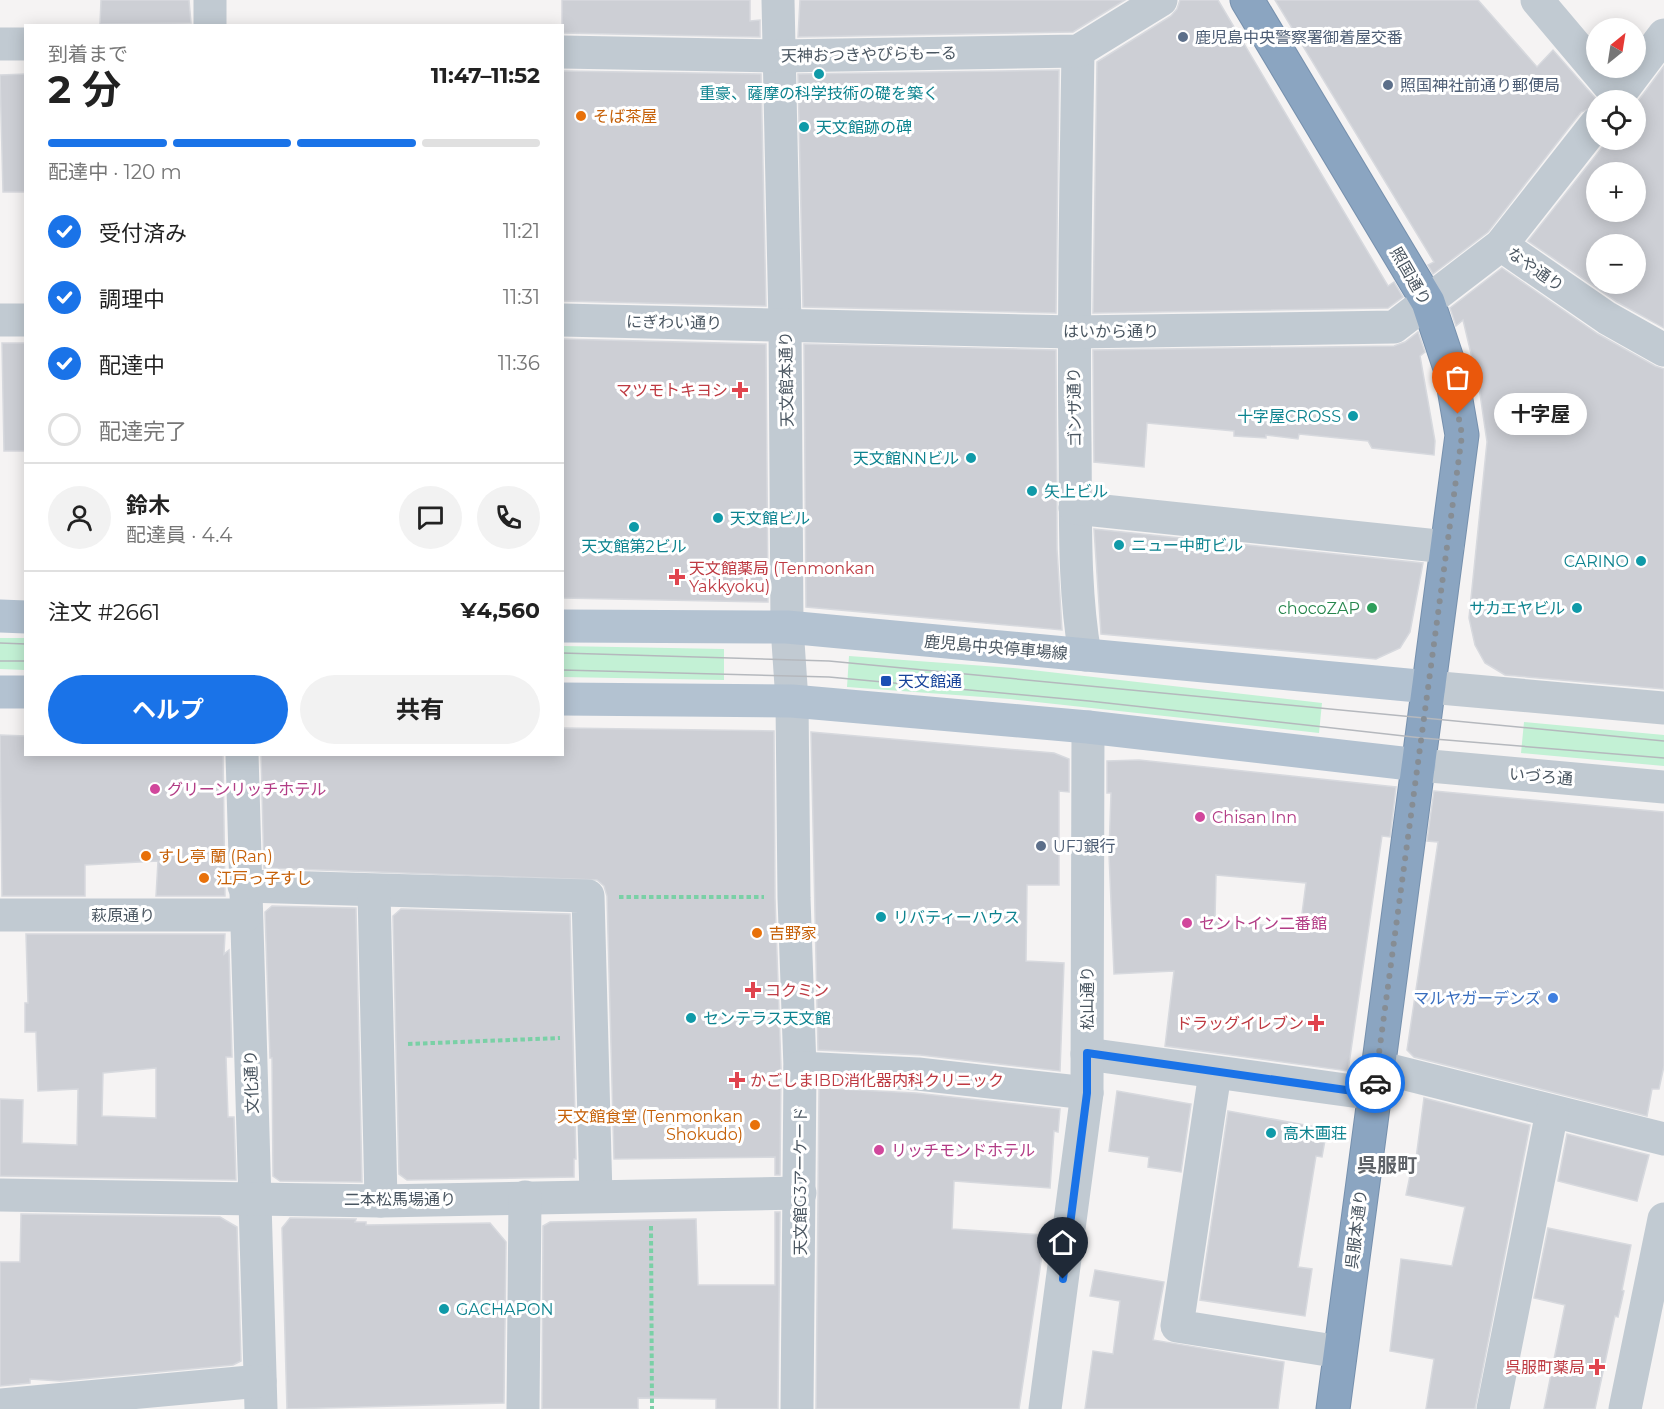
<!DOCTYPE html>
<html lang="ja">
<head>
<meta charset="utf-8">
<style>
	:root { --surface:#fff; --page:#f2f2f2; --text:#222; --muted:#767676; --line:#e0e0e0; --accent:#1a73e8 }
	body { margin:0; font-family:Montserrat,"Noto Sans JP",sans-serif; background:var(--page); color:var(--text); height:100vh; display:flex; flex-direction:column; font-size:22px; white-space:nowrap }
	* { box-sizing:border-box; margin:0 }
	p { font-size:20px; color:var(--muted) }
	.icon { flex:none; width:33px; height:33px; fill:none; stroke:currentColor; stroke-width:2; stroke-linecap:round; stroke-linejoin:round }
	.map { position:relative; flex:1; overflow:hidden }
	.drawer { position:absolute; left:24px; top:24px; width:540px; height:732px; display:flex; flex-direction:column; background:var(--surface); border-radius:0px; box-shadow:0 3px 15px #0003 }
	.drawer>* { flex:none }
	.needle { width:39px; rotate:30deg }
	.tools { position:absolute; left:1586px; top:18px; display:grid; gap:12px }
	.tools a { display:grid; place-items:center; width:60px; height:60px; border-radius:50%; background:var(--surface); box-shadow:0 3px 15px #0003; font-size:30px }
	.pin { position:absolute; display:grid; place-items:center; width:51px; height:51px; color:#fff; margin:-62px -26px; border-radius:50% 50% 50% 0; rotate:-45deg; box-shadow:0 0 6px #0007 }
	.pin .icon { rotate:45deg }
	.courier { position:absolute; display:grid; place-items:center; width:60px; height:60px; margin:-30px; border:4px solid #1a73e8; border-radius:50%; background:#fff; color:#222; box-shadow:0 2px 8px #0007 }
	.bubble { position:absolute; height:42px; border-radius:21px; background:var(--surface); box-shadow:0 3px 15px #0003; font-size:20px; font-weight:700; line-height:42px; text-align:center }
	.headline em { font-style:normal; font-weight:700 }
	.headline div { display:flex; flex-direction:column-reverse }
	.headline { display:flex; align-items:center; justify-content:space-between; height:102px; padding:0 24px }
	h1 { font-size:39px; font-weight:700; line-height:45px }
	.bar { display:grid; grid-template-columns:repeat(4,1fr); gap:9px 6px; align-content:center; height:72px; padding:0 24px }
	.bar i { height:8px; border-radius:4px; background:var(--line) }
	.bar .current { background:var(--accent) }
	.bar p { grid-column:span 4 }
	.line { display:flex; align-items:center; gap:15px; padding:0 24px; border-top:2px solid var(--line) }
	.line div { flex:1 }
	.round { display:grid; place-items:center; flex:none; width:63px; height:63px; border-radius:32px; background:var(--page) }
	ol { padding:0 24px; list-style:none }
	li { display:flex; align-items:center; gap:18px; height:66px }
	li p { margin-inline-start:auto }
	li .icon { padding:6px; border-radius:50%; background:var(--accent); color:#fff; stroke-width:4 }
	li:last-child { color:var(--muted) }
	li i { width:33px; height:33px; border:3px solid var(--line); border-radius:50% }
	.cta { display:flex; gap:12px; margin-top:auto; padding:12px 24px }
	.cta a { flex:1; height:69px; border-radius:36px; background:var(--accent); color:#fff; font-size:24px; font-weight:700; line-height:69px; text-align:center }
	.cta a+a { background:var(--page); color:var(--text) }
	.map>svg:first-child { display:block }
	.green { fill:#c3f1d5 }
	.building { fill:#cdcfd5; stroke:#d7d9de; stroke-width:1.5; fill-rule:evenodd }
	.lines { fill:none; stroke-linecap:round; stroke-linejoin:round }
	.highway-casing { stroke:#7690ad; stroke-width:35 }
	.path { stroke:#7ad0a6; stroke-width:4; stroke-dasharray:4.5 3; stroke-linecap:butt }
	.minor { stroke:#c1cad2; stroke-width:33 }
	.major { stroke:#b3c2d1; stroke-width:33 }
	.highway { stroke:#8ba5c1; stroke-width:33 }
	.tram { stroke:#b5b8bd; stroke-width:1.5 }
	.done { stroke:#868d94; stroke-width:6; stroke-dasharray:0 10.8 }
	.route { stroke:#1a73e8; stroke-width:8 }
	.service-dot { fill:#5c6f8a; stroke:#fff; stroke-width:2 }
	.culture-dot { fill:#0f9aa8; stroke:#fff; stroke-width:2 }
	.food-dot { fill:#e8710a; stroke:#fff; stroke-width:2 }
	.health-dot { fill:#e0444e; stroke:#fff; stroke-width:2 }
	.leisure-dot { fill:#2e9e5b; stroke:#fff; stroke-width:2 }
	.transit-dot { fill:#1a4fb4; stroke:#fff; stroke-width:2 }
	.hotel-dot { fill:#d1479c; stroke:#fff; stroke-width:2 }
	.shop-dot { fill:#3f7fe0; stroke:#fff; stroke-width:2 }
	.labels { text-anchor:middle; stroke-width:6; stroke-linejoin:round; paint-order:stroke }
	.service-label { font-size:16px; fill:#4e5e75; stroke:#fff; text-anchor:start }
	.street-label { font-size:16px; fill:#4a5661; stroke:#fff }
	.culture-label { font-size:16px; fill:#0d838f; stroke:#fff; text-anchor:start }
	.food-label { font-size:16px; fill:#c56008; stroke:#fff; text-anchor:start }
	.health-label { font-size:16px; fill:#be3a42; stroke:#fff; text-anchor:end }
	.leisure-label { font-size:16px; fill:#27864d; stroke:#fff; text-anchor:end }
	.transit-label { font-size:16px; fill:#164399; stroke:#fff; text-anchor:start }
	.hotel-label { font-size:16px; fill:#b23c85; stroke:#fff; text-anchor:start }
	.shop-label { font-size:16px; fill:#366cbe; stroke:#fff; text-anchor:end }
	.quarter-label { font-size:20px; font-weight:bold; fill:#5f6368; stroke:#fff }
</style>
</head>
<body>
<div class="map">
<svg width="1664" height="1409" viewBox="0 0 1664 1409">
	<rect width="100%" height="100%" fill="#f5f3f3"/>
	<g class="green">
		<path d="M 0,638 L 25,638 L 25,670 L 0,669 Z"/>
		<path d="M 563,646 L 724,649 L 724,680 L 563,677 Z"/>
		<path d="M 849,656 L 1013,668 L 1322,703 L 1319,733 L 1010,699 L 847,687 Z"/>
		<path d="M 1524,722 L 1664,735 L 1664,766 L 1521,753 Z"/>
	</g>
	<g class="building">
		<path d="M 101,0 L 189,0 L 191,23 L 100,24 Z"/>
		<path d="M 562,0 L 750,0 L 750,21 L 760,20 L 760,37 L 562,33 Z"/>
		<path d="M 800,0 L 1125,0 L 1073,32 L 798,37 Z"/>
		<path d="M 1180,0 L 1218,0 L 1388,286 L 1394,282 L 1403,297 L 1388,308 L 1093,313 L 1097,62 L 1171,16 L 1177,9 Z"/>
		<path d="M 1275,0 L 1478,0 L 1537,67 L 1553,50 L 1597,100 L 1596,106 L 1581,112 L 1488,232 L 1433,274 L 1428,265 L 1434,262 Z"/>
		<path d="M 1664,66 L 1664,328 L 1617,302 L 1528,241 L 1608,140 L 1635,140 L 1635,105 ZM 1596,172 L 1635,172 L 1635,212 L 1596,212 ZM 1596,244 L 1635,244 L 1635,284 L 1596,284 Z"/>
		<path d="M 1059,70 L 1056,313 L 803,307 L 798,74 Z"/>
		<path d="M 562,71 L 761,74 L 766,306 L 562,301 Z"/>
		<path d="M 26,74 L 26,192 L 3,192 L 0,75 Z"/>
		<path d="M 1502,268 L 1598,334 L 1655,366 L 1664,369 L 1664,689 L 1505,675 L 1485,663 L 1475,645 L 1469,618 L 1487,442 L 1479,387 L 1463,320 L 1456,326 L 1450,308 Z"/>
		<path d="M 1418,332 L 1425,352 L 1420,356 L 1435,441 L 1434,455 L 1372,448 L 1368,441 L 1299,434 L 1298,439 L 1266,435 L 1266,438 L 1234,436 L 1234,431 L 1147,423 L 1144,467 L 1094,462 L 1093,350 L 1394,346 L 1405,342 Z"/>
		<path d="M 562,339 L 766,344 L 768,602 L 562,598 Z"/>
		<path d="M 2,343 L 26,343 L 26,451 L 4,451 Z"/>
		<path d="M 804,344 L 1056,350 L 1057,549 L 1062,630 L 806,607 Z"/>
		<path d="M 1094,529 L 1423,563 L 1410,632 L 1400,648 L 1376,659 L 1101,634 Z"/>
		<path d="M 562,728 L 774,731 L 775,898 L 781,1068 L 780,1175 L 775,1175 L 775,1157 L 614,1159 L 607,896 L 604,886 L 597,880 L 264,868 L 261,754 L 562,754 Z"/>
		<path d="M 811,732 L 1054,753 L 1069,759 L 1069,792 L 1059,791 L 1059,885 L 1027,885 L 1026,961 L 1064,963 L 1060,1071 L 920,1055 L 818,1050 Z"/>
		<path d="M 0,735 L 26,736 L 26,754 L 223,754 L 225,896 L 156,896 L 158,861 L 85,865 L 85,896 L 2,896 Z"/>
		<path d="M 1139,760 L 1396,787 L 1390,837 L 1382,836 L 1348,1071 L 1165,1046 L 1174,971 L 1114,974 L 1109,854 L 1111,793 L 1107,793 L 1107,761 ZM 1216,875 L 1306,883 L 1300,929 L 1215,920 Z"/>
		<path d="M 1434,791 L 1664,812 L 1664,1066 L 1659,1089 L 1652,1089 L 1647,1116 L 1414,1057 L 1407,1050 L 1438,842 L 1427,841 Z"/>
		<path d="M 272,906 L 356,908 L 362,1182 L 280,1181 L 273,1176 L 272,1058 L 270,1058 L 265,912 Z"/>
		<path d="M 401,909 L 570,914 L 576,1159 L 574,1159 L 574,1177 L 407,1180 L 399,1174 L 393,916 Z"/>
		<path d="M 26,934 L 225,934 L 224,954 L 229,950 L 232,1057 L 226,1057 L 228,1117 L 234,1117 L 236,1180 L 0,1176 L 0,1099 L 23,1100 L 22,1143 L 77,1145 L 78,1089 L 38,1091 L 36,1032 L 25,1032 L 25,1003 L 28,1003 ZM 156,1068 L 156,1118 L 102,1116 L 103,1073 Z"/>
		<path d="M 819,1088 L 916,1093 L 1060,1109 L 1058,1132 L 1054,1131 L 1050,1188 L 954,1181 L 952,1229 L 1045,1235 L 1019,1409 L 816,1409 Z"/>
		<path d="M 1117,1091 L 1191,1104 L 1181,1172 L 1148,1167 L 1149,1157 L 1109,1151 Z"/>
		<path d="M 1424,1098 L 1530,1125 L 1475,1409 L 1426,1409 L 1434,1359 L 1390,1351 L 1401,1259 L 1452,1266 L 1465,1207 L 1406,1195 L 1412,1166 L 1415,1166 Z"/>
		<path d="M 1228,1111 L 1327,1129 L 1322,1157 L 1316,1156 L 1298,1267 L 1312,1269 L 1305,1316 L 1200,1300 Z"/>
		<path d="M 1567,1134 L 1649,1155 L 1637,1201 L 1558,1181 Z"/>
		<path d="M 775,1212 L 780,1212 L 778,1409 L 716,1409 L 716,1399 L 638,1398 L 638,1409 L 542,1409 L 543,1226 L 550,1222 L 696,1219 L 698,1285 L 775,1285 Z"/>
		<path d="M 21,1214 L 220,1217 L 237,1227 L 241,1361 L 233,1365 L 60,1381 L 30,1379 L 30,1383 L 0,1386 L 0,1262 L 20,1262 Z"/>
		<path d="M 290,1218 L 356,1219 L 355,1222 L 366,1222 L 366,1225 L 490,1223 L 506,1242 L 504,1403 L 287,1409 L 282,1228 Z"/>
		<path d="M 1548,1228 L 1631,1245 L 1622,1290 L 1624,1291 L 1618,1317 L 1615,1316 L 1595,1409 L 1544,1409 L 1565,1305 L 1534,1298 Z"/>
		<path d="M 1095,1270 L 1164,1282 L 1153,1340 L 1284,1362 L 1278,1409 L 1085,1409 L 1093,1351 L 1113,1354 L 1120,1301 L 1090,1296 Z"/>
	</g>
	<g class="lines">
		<defs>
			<path id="highway" d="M 1247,0 L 1428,302 L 1451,371 L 1462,435 L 1333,1409"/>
		</defs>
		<use href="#highway" class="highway-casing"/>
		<g class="path">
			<path d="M 619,897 L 764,897"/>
			<path d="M 408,1044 L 560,1038"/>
			<path d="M 651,1226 L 652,1409"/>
		</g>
		<g class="minor">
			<path d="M 210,0 L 210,26"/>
			<path d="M 778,0 L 785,324 L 787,627 L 792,701 L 794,898 L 800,1068 L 797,1409"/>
			<path d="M 1537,0 L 1618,96"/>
			<path d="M 0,44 L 26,44"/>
			<path d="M 1078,51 C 1076,181 1073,312 1075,442 C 1076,513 1073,585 1085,655"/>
			<path d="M 562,52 L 780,56 L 1078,51 L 1161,0"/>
			<path d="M 1615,100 L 1664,35"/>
			<path d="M 1501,245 L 1607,318 L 1664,350"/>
			<path d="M 0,320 L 26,320"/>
			<path d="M 562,320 L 1074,332 L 1394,327 L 1501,245 L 1596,124"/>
			<path d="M 1075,508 L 1447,547"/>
			<path d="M 1429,687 L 1664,708"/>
			<path d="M 242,754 L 261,1409"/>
			<path d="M 1419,765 L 1664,787"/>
			<path d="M 244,886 L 588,896 L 596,1196"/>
			<path d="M 374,891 L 381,1201"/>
			<path d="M 0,915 L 246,915"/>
			<path d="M 1087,1054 L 1374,1094"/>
			<path d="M 1378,1067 L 1664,1139"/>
			<path d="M 800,1068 L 918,1074 L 1087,1093"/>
			<path d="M 1215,1073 L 1177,1326 L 1340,1352"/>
			<path d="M 0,1195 L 381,1201 L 800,1193"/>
			<path d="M 0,1405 L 260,1381"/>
			<path d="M 523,1409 L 525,1197"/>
			<path d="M 1045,1409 L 1087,1093 L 1088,727"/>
			<path d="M 1493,1409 L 1552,1112"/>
			<path d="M 1625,1409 L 1664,1219"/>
		</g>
		<g class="major">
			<path d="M 0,616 L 26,617"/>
			<path d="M 562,626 L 787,627 L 1429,687"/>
			<path d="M 0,692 L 26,692"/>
			<path d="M 562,699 L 792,701 L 1088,727 L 1419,765"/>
		</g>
		<use href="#highway" class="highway"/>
		<g class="tram">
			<path d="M 0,643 L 26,644"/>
			<path d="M 562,653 L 829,661 L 1664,741"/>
			<path d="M 0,661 L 26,661"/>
			<path d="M 562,670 L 829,677 L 1089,701 L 1422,738 L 1664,758"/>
		</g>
	</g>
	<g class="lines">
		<path class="done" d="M 1375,1083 L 1462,435 L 1458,414"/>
		<path class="route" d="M 1063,1279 L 1087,1093 L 1087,1053 L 1374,1094 L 1375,1083"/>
	</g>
	<g class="service-dot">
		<circle cx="1183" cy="37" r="6"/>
		<circle cx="1388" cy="85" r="6"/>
		<circle cx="1041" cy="846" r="6"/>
	</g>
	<g class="culture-dot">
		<circle cx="819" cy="74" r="6"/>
		<circle cx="804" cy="127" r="6"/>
		<circle cx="1353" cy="416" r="6"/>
		<circle cx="971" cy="458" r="6"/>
		<circle cx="1032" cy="491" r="6"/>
		<circle cx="718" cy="518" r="6"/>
		<circle cx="634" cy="527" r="6"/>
		<circle cx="1119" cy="545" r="6"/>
		<circle cx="1641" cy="561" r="6"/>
		<circle cx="1577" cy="608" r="6"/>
		<circle cx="881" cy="917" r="6"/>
		<circle cx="691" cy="1018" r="6"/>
		<circle cx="1271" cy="1133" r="6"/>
		<circle cx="444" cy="1309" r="6"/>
	</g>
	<g class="food-dot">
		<circle cx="581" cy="116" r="6"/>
		<circle cx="146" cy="856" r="6"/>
		<circle cx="204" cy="878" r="6"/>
		<circle cx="757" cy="933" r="6"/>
		<circle cx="755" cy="1125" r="6"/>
	</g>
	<g class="health-dot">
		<path d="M737 381h6v6h6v6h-6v6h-6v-6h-6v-6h6z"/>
		<path d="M674 568h6v6h6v6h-6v6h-6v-6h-6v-6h6z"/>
		<path d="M750 981h6v6h6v6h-6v6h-6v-6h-6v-6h6z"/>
		<path d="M1313 1014h6v6h6v6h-6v6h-6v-6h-6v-6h6z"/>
		<path d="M734 1071h6v6h6v6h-6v6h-6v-6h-6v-6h6z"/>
		<path d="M1594 1358h6v6h6v6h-6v6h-6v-6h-6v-6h6z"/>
	</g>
	<circle class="leisure-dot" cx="1372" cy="608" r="6"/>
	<rect class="transit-dot" x="880" y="675" width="12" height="12" rx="3"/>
	<g class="hotel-dot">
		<circle cx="155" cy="789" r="6"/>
		<circle cx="1200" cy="817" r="6"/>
		<circle cx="1187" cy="923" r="6"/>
		<circle cx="879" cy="1150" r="6"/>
	</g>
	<circle class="shop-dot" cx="1553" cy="998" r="6"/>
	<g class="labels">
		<g class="service-label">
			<text x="1195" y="43">鹿児島中央警察署御着屋交番</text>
			<text x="1400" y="91">照国神社前通り郵便局</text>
			<text x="1053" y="852">UFJ銀行</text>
		</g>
		<g class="street-label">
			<text transform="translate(869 54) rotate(-1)" y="6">天神おつきやぴらもーる</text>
			<text transform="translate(1536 269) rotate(35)" y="6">なや通り</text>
			<text transform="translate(1411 276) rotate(60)" y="6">照国通り</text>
			<text transform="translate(674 322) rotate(1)" y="6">にぎわい通り</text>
			<text x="1111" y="337">はいから通り</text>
			<text transform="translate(786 379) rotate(-91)" y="6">天文館本通り</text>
			<text transform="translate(1074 407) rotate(-91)" y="6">ゴンザ通り</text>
			<text transform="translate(996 647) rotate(5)" y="6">鹿児島中央停車場線</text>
			<text transform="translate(1541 776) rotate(5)" y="6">いづろ通</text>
			<text x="123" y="921">萩原通り</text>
			<text transform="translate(1087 998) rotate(-90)" y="6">松山通り</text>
			<text transform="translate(251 1082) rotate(-92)" y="6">文化通り</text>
			<text transform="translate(800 1181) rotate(-90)" y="6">天文館G3アーケード</text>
			<text x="400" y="1205">二本松馬場通り</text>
			<text transform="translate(1356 1229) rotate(-83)" y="6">呉服本通り</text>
		</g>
		<g class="culture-label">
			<text x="819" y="99" text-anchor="middle">重豪、薩摩の科学技術の礎を築く</text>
			<text x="816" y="133">天文館跡の碑</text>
			<text x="1341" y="422" text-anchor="end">十字屋CROSS</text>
			<text x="959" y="464" text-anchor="end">天文館NNビル</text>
			<text x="1044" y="497">矢上ビル</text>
			<text x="730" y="524">天文館ビル</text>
			<text x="1131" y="551">ニュー中町ビル</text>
			<text x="634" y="552" text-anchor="middle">天文館第2ビル</text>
			<text x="1629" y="567" text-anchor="end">CARINO</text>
			<text x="1565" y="614" text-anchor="end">サカエヤビル</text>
			<text x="893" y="923">リバティーハウス</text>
			<text x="703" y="1024">センテラス天文館</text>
			<text x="1283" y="1139">高木画荘</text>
			<text x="456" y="1315">GACHAPON</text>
		</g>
		<g class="food-label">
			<text x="593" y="122">そば茶屋</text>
			<text x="158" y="862">すし亭 蘭 (Ran)</text>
			<text x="216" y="884">江戸っ子すし</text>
			<text x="769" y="939">吉野家</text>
			<text x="743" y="1122" text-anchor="end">天文館食堂 (Tenmonkan<tspan x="743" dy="18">Shokudo)</tspan></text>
		</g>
		<g class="health-label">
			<text x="728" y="396">マツモトキヨシ</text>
			<text x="689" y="574" text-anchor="start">天文館薬局 (Tenmonkan<tspan x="689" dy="18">Yakkyoku)</tspan></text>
			<text x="765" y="996" text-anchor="start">コクミン</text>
			<text x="1304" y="1029">ドラッグイレブン</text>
			<text x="750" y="1086" text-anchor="start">かごしまIBD消化器内科クリニック</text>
			<text x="1585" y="1373">呉服町薬局</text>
		</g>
		<g class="leisure-label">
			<text x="1360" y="614">chocoZAP</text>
		</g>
		<g class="transit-label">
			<text x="898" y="687">天文館通</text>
		</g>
		<g class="hotel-label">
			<text x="167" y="795">グリーンリッチホテル</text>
			<text x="1212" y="823">Chisan Inn</text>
			<text x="1199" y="929">セントイン二番館</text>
			<text x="891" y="1156">リッチモンドホテル</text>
		</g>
		<g class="shop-label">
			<text x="1541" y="1004">マルヤガーデンズ</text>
		</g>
		<g class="quarter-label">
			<text x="1387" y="1172">呉服町</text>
		</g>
	</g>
</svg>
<div class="tools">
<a><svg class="needle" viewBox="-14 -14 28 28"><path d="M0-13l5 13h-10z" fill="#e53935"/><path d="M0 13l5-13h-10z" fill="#767676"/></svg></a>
<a><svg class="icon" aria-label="locate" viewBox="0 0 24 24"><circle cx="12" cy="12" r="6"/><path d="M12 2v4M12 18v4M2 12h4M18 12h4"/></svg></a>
<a>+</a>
<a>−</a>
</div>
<div class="pin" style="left:1458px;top:414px;background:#ea580c"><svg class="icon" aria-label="bag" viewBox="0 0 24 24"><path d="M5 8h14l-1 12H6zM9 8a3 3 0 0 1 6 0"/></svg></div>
<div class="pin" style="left:1063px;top:1279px;background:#1f2937"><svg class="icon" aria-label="home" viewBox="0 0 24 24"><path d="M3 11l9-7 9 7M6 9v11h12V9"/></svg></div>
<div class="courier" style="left:1375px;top:1083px"><svg class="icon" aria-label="car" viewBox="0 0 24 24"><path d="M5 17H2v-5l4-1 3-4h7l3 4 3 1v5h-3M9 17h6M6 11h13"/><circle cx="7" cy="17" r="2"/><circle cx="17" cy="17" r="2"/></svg></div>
<div class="bubble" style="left:1494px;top:393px;width:93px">十字屋</div>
<section class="drawer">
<div class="headline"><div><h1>2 分</h1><p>到着まで</p></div><em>11:47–11:52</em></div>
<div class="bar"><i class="current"></i><i class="current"></i><i class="current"></i><i></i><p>配達中 · 120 m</p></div>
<ol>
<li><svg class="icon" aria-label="check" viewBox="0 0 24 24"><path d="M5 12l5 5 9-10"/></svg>受付済み<p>11:21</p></li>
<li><svg class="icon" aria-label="check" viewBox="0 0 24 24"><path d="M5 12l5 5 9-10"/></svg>調理中<p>11:31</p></li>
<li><svg class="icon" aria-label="check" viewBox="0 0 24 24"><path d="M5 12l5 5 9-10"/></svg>配達中<p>11:36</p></li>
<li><i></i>配達完了</li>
</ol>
<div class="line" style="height:108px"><a class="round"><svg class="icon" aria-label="person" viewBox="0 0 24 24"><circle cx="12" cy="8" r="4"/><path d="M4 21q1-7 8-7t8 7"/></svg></a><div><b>鈴木</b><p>配達員 · 4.4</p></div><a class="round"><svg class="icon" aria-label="chat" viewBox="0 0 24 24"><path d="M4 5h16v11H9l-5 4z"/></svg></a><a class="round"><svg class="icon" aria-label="phone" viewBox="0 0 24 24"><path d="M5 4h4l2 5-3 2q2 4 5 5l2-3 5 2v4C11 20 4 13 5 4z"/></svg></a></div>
<div class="line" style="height:78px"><div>注文 #2661</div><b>¥4,560</b></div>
<div class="cta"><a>ヘルプ</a><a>共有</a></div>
</section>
</div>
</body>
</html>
